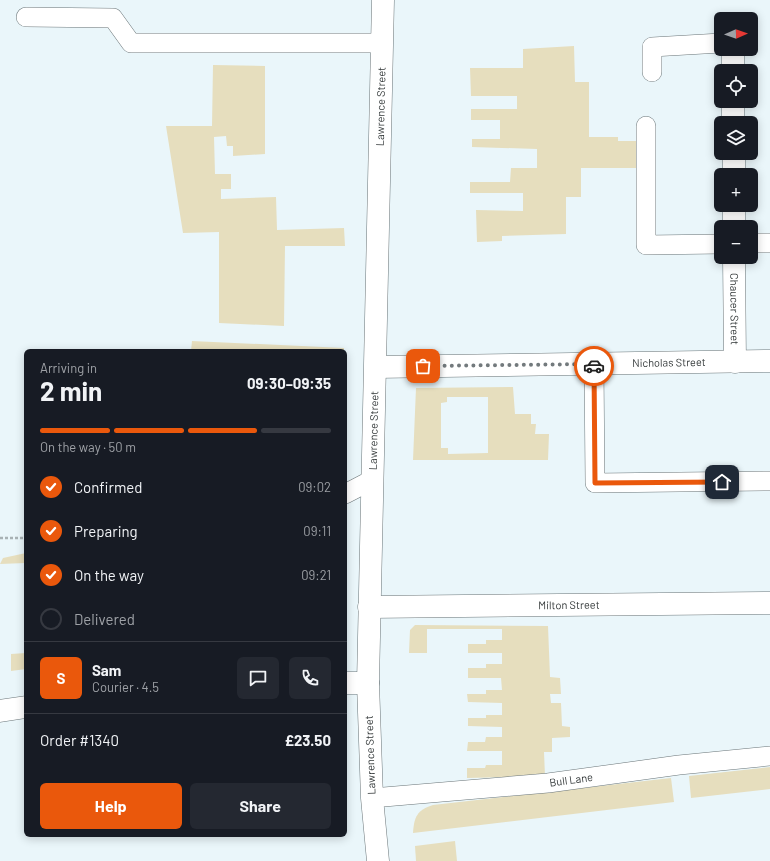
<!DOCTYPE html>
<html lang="en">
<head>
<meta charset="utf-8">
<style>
	:root { --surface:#171b24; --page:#242831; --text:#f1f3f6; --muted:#9ea1a6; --line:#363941; --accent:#ea580c }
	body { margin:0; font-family:Barlow,sans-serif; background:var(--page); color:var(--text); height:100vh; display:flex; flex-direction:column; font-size:15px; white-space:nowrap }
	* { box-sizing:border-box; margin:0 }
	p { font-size:13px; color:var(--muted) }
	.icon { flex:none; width:22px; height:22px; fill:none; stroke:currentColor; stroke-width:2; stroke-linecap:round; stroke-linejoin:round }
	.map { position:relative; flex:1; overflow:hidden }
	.side { position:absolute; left:24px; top:349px; width:323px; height:488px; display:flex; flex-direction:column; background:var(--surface); border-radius:6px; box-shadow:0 2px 10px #0003 }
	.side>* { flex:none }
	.needle { width:26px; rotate:88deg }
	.fabs { position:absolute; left:714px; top:12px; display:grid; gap:8px }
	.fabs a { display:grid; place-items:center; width:44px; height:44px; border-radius:6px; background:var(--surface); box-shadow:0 2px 10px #0003; font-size:20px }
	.pin { position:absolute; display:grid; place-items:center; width:34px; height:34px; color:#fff; margin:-17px; border-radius:8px; box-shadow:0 2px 6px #0006 }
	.courier { position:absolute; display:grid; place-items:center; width:40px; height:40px; margin:-20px; border:3px solid #ea580c; border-radius:50%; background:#fff; color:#222; box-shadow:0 1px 5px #0007 }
	.headline em { font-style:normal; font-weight:700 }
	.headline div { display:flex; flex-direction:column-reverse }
	.headline { display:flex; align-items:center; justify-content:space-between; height:68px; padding:0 16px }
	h1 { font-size:26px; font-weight:700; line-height:30px }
	.bar { display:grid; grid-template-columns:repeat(4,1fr); gap:6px 4px; align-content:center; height:48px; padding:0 16px }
	.bar i { height:5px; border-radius:3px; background:var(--line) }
	.bar .active { background:var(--accent) }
	.bar p { grid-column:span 4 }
	.line { display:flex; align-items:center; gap:10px; padding:0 16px; border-top:1px solid var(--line) }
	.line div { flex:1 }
	.round { display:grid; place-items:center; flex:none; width:42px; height:42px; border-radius:6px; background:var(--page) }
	ol { padding:0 16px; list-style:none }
	li { display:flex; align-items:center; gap:12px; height:44px }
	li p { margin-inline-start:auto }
	li .icon { padding:4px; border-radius:50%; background:var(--accent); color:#fff; stroke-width:4 }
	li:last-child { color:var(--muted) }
	li i { width:22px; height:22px; border:2px solid var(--line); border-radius:50% }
	.primary-button { display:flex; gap:8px; margin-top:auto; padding:8px 16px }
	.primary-button a { flex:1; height:46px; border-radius:6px; background:var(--accent); color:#fff; font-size:16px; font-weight:700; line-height:46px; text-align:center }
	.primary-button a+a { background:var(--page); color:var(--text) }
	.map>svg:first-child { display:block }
	.green { fill:#e6debe; fill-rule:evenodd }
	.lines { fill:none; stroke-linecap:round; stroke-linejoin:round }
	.lane-casing { stroke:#6a7578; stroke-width:20 }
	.street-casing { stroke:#6a7578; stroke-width:23 }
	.primary-casing { stroke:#6a7578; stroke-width:23 }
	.path { stroke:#a9b2b5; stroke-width:2.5; stroke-dasharray:3 2; stroke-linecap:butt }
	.lane { stroke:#fff; stroke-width:19 }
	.street { stroke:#fff; stroke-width:22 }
	.primary { stroke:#fff; stroke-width:22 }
	.done { stroke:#737a7d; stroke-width:4; stroke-dasharray:0 7.2 }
	.route { stroke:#ea580c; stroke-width:5 }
	.labels { text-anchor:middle; stroke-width:3; stroke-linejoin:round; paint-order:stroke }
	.street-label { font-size:11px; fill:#333839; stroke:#fff }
</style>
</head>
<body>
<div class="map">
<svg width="770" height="861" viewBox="0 0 770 861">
	<rect width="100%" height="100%" fill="#eaf6fa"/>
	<g class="green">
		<path d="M 574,46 L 575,82 L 589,82 L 589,137 L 618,137 L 618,141 L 637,141 L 637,168 L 581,168 L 581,197 L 566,197 L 566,234 L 502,236 L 502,241 L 477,242 L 476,210 L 523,211 L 523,193 L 470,193 L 470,182 L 510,182 L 511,168 L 537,168 L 537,149 L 472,147 L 472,139 L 500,139 L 500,120 L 471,120 L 471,109 L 517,109 L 517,96 L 471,96 L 470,68 L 523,68 L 523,49 Z"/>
		<path d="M 213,65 L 265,66 L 265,154 L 233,156 L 233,146 L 227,146 L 226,136 L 214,137 L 215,174 L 231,174 L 231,189 L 221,189 L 221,199 L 276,197 L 277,230 L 344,228 L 345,246 L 285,246 L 284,326 L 219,323 L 219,232 L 183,233 L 166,126 L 212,126 Z"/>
		<path d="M 192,341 L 344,348 L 344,351 L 191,351 Z"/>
		<path d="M 513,387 L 515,414 L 531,414 L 531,424 L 536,424 L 535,434 L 549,434 L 548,460 L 413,460 L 416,388 ZM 447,397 L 488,397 L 488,453 L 448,454 L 448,448 L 441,448 L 441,403 L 447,402 Z"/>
		<path d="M 26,553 L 26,563 L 0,564 L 3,558 Z"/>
		<path d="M 415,625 L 548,626 L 550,677 L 560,678 L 561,694 L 550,694 L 551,703 L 561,703 L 562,726 L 570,727 L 570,737 L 552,738 L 552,752 L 544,752 L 545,776 L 467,778 L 467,768 L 485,768 L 486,765 L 502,765 L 502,751 L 467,751 L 468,742 L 485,742 L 486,737 L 502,737 L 502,727 L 468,726 L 468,718 L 486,718 L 486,715 L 502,715 L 502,703 L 468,702 L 467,694 L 486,694 L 486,690 L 502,690 L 501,678 L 468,678 L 468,668 L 486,668 L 486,664 L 502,664 L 502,653 L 468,653 L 468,644 L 486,644 L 486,640 L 502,640 L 502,629 L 427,629 L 427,653 L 409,653 L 410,630 Z"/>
		<path d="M 26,653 L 26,669 L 11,671 L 11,654 Z"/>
		<path d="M 770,767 L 770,789 L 691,798 L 689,776 Z"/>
		<path d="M 671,778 L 674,802 L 413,833 C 414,817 417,810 433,805 Z"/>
		<path d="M 455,841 L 457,861 L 416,861 L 415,846 Z"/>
	</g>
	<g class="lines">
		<defs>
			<g id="lane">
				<path d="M 26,17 L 113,18 L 131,43 L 382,43"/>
				<path d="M 652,72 L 652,47 L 721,43"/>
				<path d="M 646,126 L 646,245 L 721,244"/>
				<path d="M 751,243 L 770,243"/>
				<path d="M 594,364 L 595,483 L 770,481"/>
				<path d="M 345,494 L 372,480"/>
				<path id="s1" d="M 372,798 L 548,783 L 679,765 L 770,756"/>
			</g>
			<g id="street">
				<path d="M 733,49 L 733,71"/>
				<path d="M 733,101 L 733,123"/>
				<path d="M 734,153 L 734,175"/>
				<path d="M 734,205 L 734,227"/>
				<path id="s2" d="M 734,257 L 735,362"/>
				<path id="s3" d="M 376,367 L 770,361"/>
				<path id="s4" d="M 369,607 L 770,603"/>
				<path d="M 345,683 L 368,683"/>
				<path d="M 0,711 L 26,707"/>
			</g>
			<g id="primary">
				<path id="s5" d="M 378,861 L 372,798 L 368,683 L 383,0"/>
			</g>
		</defs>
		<use href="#lane" class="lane-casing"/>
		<use href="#street" class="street-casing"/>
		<use href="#primary" class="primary-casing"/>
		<path class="path" d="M 0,538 L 26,538"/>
		<use href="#lane" class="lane"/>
		<use href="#street" class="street"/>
		<use href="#primary" class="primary"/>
	</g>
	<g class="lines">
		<path class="done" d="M 423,366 L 594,364 L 594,366"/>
		<path class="route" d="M 594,366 L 595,483 L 722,482"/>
	</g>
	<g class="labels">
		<g class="street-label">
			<text dy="4" stroke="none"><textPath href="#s5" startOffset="755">Lawrence Street</textPath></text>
			<text dy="4" stroke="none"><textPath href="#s2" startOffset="52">Chaucer Street</textPath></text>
			<text dy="4" stroke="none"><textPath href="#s3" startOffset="293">Nicholas Street</textPath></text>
			<text dy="4" stroke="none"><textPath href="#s5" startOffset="431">Lawrence Street</textPath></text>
			<text dy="4" stroke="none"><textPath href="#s4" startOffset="200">Milton Street</textPath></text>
			<text transform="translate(370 755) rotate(-92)" y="4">Lawrence Street</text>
			<text dy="4" stroke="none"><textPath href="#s1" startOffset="200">Bull Lane</textPath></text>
		</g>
	</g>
</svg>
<div class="fabs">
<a><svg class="needle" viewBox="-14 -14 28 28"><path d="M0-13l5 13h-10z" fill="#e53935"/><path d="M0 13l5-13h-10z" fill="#9ea1a6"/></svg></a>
<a><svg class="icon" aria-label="locate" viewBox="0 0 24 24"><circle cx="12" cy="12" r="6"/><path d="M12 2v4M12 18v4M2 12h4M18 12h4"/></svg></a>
<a><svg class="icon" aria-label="layers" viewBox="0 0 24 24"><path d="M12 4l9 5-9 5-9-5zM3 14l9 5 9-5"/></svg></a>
<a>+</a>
<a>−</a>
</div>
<div class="pin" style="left:423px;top:366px;background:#ea580c"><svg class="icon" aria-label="bag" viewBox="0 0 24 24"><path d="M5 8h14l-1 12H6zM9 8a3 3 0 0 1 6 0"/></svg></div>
<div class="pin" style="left:722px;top:482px;background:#1f2937"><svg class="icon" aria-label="home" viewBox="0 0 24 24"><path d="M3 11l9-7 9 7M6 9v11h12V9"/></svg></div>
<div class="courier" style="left:594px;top:366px"><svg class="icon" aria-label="car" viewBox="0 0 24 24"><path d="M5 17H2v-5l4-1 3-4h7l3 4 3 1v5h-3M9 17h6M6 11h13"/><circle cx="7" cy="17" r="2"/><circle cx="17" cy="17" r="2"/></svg></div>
<section class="side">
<div class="headline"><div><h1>2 min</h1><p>Arriving in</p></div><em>09:30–09:35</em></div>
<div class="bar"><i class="active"></i><i class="active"></i><i class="active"></i><i></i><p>On the way · 50 m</p></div>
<ol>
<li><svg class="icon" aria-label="check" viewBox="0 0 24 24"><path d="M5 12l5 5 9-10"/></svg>Confirmed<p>09:02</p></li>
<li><svg class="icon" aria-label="check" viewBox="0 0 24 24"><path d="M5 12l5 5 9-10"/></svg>Preparing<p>09:11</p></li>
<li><svg class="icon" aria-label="check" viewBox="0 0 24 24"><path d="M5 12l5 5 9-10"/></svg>On the way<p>09:21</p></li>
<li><i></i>Delivered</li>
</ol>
<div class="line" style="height:72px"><b class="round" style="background:var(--accent);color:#fff">S</b><div><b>Sam</b><p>Courier · 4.5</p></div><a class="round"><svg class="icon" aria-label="chat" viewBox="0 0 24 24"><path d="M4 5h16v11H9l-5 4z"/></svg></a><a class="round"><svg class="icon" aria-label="phone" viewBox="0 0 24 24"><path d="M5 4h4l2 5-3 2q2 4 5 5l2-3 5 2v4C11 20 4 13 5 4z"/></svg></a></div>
<div class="line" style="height:52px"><div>Order #1340</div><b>£23.50</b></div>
<div class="primary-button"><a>Help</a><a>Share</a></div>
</section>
</div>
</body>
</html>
